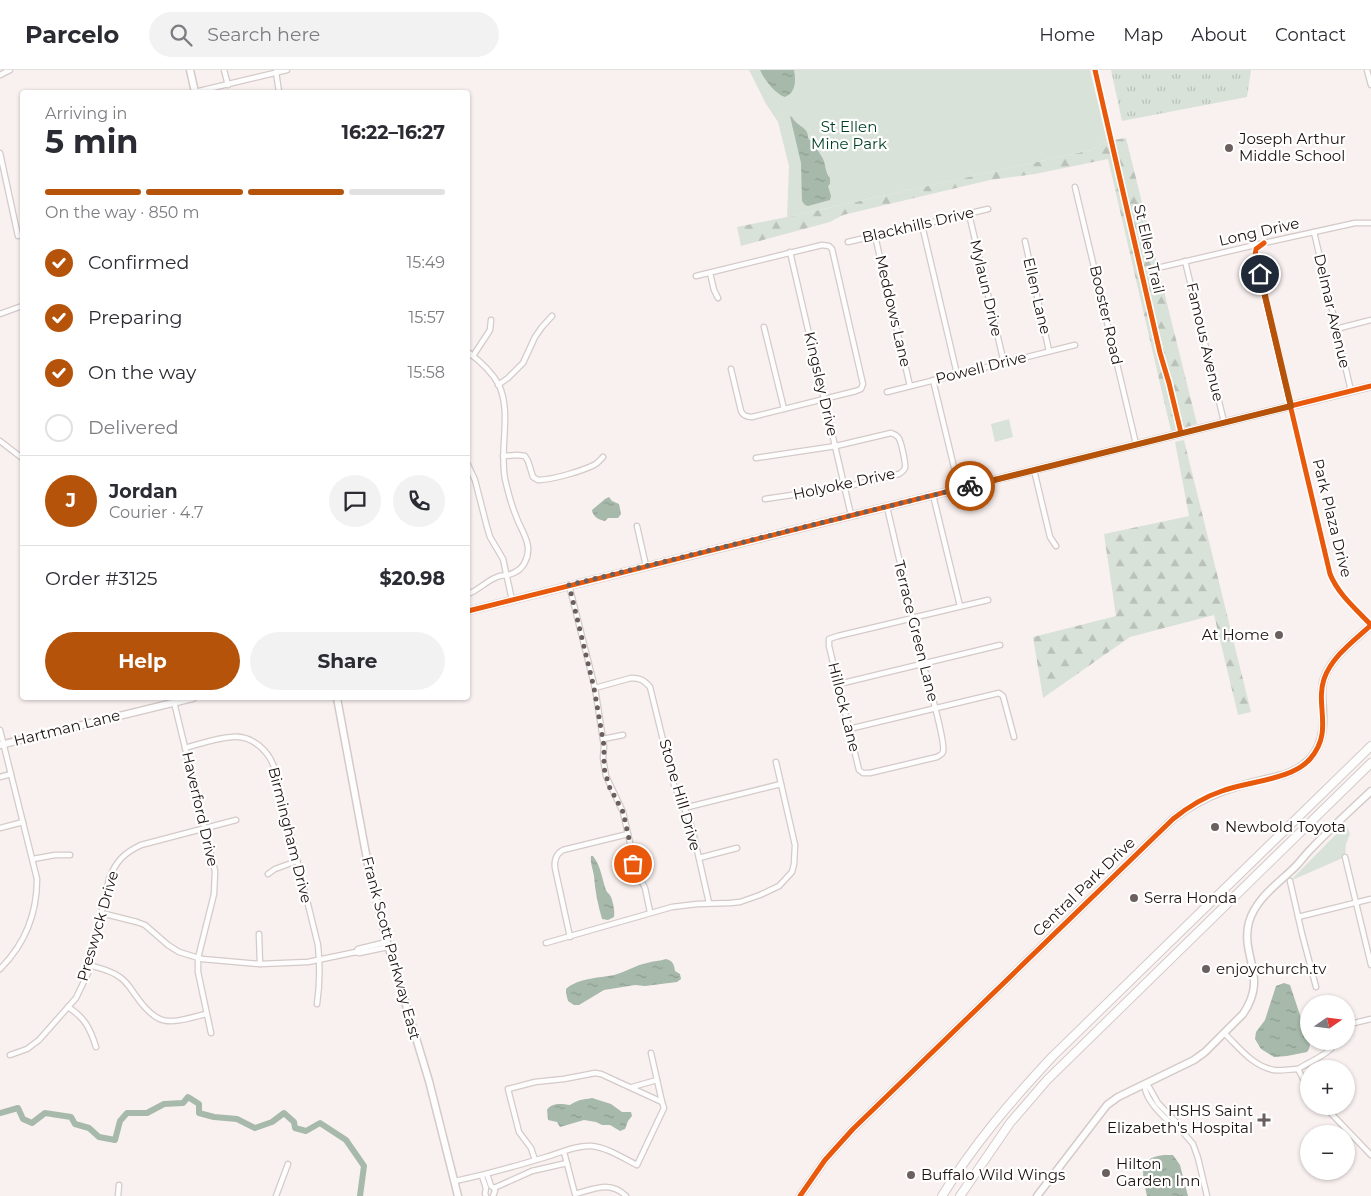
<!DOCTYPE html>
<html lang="en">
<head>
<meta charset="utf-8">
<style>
	:root { --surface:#fff; --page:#f2f2f3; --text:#2b2b33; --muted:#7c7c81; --line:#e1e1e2; --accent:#b45309 }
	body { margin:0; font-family:Montserrat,sans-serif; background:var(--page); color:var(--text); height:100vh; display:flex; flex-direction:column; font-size:19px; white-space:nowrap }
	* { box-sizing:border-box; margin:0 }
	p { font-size:16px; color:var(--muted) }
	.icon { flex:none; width:28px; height:28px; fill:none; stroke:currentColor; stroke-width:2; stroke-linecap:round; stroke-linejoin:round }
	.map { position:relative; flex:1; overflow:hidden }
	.side { position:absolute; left:20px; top:20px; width:450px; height:610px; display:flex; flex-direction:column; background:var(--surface); border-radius:5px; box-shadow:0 1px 4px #0004 }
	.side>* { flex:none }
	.needle { width:32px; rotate:76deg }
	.controls { position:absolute; left:1300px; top:925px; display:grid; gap:10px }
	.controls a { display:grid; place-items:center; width:55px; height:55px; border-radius:50%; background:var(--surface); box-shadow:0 1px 4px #0004; font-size:25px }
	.pin { position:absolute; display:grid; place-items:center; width:42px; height:42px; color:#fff; margin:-21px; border:2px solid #fff; border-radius:50%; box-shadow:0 1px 5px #0007 }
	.courier { position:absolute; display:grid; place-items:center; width:50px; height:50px; margin:-25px; border:4px solid #b45309; border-radius:50%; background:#fff; color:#222; box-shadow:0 1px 6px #0007 }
	.overview em { font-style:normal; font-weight:700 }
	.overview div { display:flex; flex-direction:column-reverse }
	.overview { display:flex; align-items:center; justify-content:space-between; height:85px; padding:0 25px }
	h1 { font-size:32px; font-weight:700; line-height:38px }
	.bar { display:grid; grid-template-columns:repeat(4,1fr); gap:8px 5px; align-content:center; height:60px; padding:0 25px }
	.bar i { height:6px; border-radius:4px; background:var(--line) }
	.bar .on { background:var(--accent) }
	.bar p { grid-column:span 4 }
	.line { display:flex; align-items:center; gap:12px; padding:0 25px; border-top:1px solid var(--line) }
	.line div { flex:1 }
	.round { display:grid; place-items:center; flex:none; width:52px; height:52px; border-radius:26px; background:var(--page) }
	ol { padding:0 25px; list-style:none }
	li { display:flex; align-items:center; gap:15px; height:55px }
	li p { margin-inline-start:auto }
	li .icon { padding:5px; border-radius:50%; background:var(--accent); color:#fff; stroke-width:4 }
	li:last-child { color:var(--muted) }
	li i { width:28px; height:28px; border:2px solid var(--line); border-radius:50% }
	.action { display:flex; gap:10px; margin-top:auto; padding:10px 25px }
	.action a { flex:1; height:58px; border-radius:30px; background:var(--accent); color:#fff; font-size:20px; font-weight:700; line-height:58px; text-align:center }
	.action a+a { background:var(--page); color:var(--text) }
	header { display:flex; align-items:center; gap:30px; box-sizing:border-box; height:70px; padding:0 25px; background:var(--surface); border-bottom:1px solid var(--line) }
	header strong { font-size:24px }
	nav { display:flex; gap:28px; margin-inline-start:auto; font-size:18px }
	.search { width:350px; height:45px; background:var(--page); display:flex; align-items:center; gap:12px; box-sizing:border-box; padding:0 18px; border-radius:28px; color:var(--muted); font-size:19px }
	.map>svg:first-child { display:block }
	.grass { fill:url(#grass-tufts) }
	.forest { fill:url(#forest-firs) }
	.green { fill:#d9e2d9 }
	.water { fill:url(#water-ripples) }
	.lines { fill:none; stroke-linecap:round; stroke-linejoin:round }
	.river { stroke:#a6b9aa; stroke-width:6 }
	.street-casing { stroke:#d4cac8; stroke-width:7 }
	.secondary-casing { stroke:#d4cac8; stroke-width:9 }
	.highway-casing { stroke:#d4cac8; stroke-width:10 }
	.street { stroke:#fefdfd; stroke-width:4.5 }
	.secondary { stroke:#fefdfd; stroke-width:6 }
	.highway { stroke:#fefdfd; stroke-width:8 }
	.cycleway-casing { stroke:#fff; stroke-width:8 }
	.cycleway { stroke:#e8590c; stroke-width:5 }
	.done { stroke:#6b605e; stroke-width:5; stroke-dasharray:0 9 }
	.route { stroke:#b45309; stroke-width:6 }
	.poi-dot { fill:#6b605e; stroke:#fff; stroke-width:2 }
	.labels { text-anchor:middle; stroke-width:4.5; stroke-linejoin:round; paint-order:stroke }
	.park-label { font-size:15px; fill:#023e22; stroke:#fff }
	.poi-label { font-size:15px; fill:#1e1210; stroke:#fff; text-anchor:start }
	.street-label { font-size:15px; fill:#1e1210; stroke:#fff }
</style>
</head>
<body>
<header>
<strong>Parcelo</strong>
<div class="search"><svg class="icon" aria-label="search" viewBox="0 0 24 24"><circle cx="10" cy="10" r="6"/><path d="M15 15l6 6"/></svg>Search here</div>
<nav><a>Home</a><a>Map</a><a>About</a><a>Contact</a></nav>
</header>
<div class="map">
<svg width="1371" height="1126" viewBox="0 0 1371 1126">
	<defs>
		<pattern id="grass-tufts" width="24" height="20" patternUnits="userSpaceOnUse" patternTransform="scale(1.25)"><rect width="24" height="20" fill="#d9e2d9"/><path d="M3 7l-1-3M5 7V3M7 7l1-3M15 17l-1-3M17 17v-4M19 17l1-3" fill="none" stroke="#bac1b9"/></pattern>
		<pattern id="forest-firs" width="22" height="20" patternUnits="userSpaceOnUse" patternTransform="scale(1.25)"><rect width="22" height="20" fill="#d9e2d9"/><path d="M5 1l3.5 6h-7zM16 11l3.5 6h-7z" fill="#bac1b9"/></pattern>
		<pattern id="water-ripples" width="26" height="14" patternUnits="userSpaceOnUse" patternTransform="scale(1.25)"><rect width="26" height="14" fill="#a6b9aa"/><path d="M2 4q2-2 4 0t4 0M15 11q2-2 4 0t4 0" fill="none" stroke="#8e9e91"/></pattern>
	</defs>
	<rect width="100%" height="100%" fill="#f9f1f0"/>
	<path class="grass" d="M 1111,0 L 1251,0 L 1251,1 L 1247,27 L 1122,51 Z"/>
	<g class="forest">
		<path d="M 1126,68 L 1197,354 L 1171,361 L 1108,89 L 1035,104 L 990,110 L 843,145 L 830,152 L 741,176 L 737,157 L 787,147 L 1091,80 L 1107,71 Z"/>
		<path d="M 1184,370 L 1251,642 L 1238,645 L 1214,545 L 1130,567 L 1043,628 L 1033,567 L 1116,546 L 1104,464 L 1189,446 L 1175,372 Z"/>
	</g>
	<g class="green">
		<path d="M 749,0 L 1090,0 L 1107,71 L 1091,80 L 787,147 L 789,96 L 778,52 L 766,34 Z"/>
		<path d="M 1009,349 L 1013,367 L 995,372 L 991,354 Z"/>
		<path d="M 1346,754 L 1350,764 L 1346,774 L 1345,787 L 1290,811 Z"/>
	</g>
	<g class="water">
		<path d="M 760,0 L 794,0 C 796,11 796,22 785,27 C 775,24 764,9 760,0 Z"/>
		<path d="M 790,46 L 792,47 C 796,56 809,57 808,68 C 814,74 819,82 823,89 C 826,95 825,103 830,108 L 830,114 L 828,116 L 831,126 L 830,130 L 808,136 L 805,135 L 802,131 L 801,93 Z"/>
		<path d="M 609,427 L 612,431 L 619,434 L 621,444 L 618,448 L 608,448 L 605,451 C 599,450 593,447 592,440 L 605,429 Z"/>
		<path d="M 591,786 L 593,786 C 601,796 602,809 606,820 C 607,823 610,824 611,827 C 613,832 615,841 614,847 L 608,850 L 602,849 C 598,835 595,821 594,806 C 593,799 590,793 591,786 Z"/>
		<path d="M 666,889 C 673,891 674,894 675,901 L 680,904 L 681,909 L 677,912 L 645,916 L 635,915 L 604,920 L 579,935 L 574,935 L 568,931 L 566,923 L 566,919 C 578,908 599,908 614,905 C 625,902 636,895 647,893 C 653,891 660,891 666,889 Z"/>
		<path d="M 1284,913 L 1290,915 L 1310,975 L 1309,979 L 1307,982 L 1287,986 L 1274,987 L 1261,979 L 1255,969 L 1256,962 L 1265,950 L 1276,916 Z"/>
		<path d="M 592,1028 L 611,1034 L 622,1042 L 631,1042 L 632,1046 L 628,1051 L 625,1059 L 620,1061 L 610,1055 L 602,1055 L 596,1052 L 584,1050 L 560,1057 L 557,1052 L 548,1050 L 547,1040 C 552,1032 562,1034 570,1035 C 579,1029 582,1030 592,1028 Z"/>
		<path d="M 1164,1085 L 1173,1085 L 1180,1095 L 1188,1126 L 1147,1126 C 1143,1105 1136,1088 1164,1085 Z"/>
	</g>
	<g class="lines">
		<path class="river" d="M 0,1043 L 18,1038 L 23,1049 L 32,1053 L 45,1043 L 71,1047 L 75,1054 L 89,1058 L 99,1067 L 115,1070 L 120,1051 L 127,1043 L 147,1043 L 164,1034 L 183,1033 L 188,1027 L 199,1034 L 199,1043 L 214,1047 L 237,1049 L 255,1058 L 272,1052 L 284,1043 L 294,1052 L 295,1058 L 306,1061 L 320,1053 L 346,1070 L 364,1096 L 360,1126"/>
		<defs>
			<g id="street">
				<path d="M 224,0 L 228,15"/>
				<path d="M 1367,0 L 1371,15"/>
				<path d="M 276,2 L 279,22"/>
				<path d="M 0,5 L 10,0"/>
				<path d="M 195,22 L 287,0"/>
				<path d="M 0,83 L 18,166"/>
				<path d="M 1075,117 L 1136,374"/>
				<path d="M 969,144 L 1004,293"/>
				<path d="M 922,155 L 957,304"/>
				<path d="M 1314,162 L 1351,321"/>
				<path d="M 875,166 L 910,316"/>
				<path d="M 1025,171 L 1049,281"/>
				<path d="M 848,172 L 988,139"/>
				<path d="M 1264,173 L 1256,179 L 1255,186 L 1330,504 C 1338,524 1356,539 1371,555"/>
				<path d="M 790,182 L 851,445"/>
				<path d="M 1185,191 L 1224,352"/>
				<path d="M 1153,199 L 1264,173 L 1355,153 L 1371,153"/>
				<path d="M 710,203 L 714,220 L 718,228"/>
				<path d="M 696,206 L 822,175 L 829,176 L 832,179 L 862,310 L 863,314 L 861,319 L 856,321 L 752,347 C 747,347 743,346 741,341 L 731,299"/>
				<path d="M 0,244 L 22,236"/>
				<path d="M 764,257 L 784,339"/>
				<path d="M 1336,259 L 1371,250"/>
				<path d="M 468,282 C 480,291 492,302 499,315 C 512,344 499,378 505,409 C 508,422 511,434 516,446 C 521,461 534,475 525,492 C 522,499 515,503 508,505 C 504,506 501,505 497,507 C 486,511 479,520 468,524"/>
				<path d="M 473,286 L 490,260 L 491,250"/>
				<path d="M 933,310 L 959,418"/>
				<path d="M 498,315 L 508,308 L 523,293 L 535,267 L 542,257 L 552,246"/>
				<path d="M 887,322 L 1075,275"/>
				<path d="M 0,371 L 22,388"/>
				<path d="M 503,386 L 517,385 L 525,386 L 528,391 L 533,407 L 538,410 C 552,410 582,401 594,395 C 598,393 600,390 603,387"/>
				<path d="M 756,388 L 836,376 L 891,363 C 894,364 895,364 898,367 C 901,370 906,394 905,398 C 903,402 902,402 899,404 L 845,417 L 765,429"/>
				<path d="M 468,395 L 475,410 L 487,457 L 490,467 L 503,489 L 512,530"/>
				<path d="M 1034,400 L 1050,467 L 1056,476"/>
				<path d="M 933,425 L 960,536"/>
				<path d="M 887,437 L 912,544 L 913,552 L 922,589 L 923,594 C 927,607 946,673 943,682 C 942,685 940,685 937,687 L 870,703 L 863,703 L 859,700 L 829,576 L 829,569 L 838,566 L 909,549 L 912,548 L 988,530"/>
				<path d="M 637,456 L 646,496"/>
				<path d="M 569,515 L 595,618 L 604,676 L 603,688 L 606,706 L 623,742 L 632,782 L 632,793 L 645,818 L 650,842"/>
				<path d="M 839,614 L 1000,575"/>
				<path d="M 595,618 L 631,608 C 640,608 644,610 650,617 L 674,715 L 689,749 L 693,762 L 709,833"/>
				<path d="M 173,628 L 215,801 L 214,824 L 198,888 L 198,902 L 211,963"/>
				<path d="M 849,659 L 999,623 L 1003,626 L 1014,667"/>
				<path d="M 0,660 L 37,809 C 37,844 25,874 0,899"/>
				<path d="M 603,669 L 623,665"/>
				<path d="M 185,678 C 200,674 216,668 232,667 C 253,665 270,682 275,700 L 318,875 C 320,895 320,914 317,934"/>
				<path d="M 0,707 L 11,704"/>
				<path d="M 684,738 L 781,714"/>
				<path d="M 0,758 L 23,752"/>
				<path d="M 1345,787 L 1371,895"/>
				<path d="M 699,788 L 737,778"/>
				<path d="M 33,789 L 55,785 L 70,785"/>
				<path d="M 268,804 L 275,799 L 297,791"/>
				<path d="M 1290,811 L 1302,864 L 1316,917"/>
				<path d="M 101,843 L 137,852 L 145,855 L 168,875 L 179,882 L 202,889 L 260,894 L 308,892 L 356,882 L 359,883 L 388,877"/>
				<path d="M 1298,847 L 1371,829"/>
				<path d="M 259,864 L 260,894"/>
				<path d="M 570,867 L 555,798 C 554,790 556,784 563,780 L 628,764"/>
				<path d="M 546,873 L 672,837 L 697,834 L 730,833 L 740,832 L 760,825 L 779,816 L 792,802 L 794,794 L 795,775 L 776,692"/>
				<path d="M 356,882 L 358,879 L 387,872"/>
				<path d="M 89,895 C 99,898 110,900 118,906 C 126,910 131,919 136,926 C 159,959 170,953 206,944"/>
				<path d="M 68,937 C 85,948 90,958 96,977"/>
				<path d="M 1346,955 L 1371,949"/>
				<path d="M 1224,963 C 1239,977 1252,996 1274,1000 C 1282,1001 1290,999 1298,999 L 1309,1020"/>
				<path d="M 651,983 L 662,1032"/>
				<path d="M 10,985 L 27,979 L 39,970 L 76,928 L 88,903 L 109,809 C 116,791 124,783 141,775 L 236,750"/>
				<path d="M 1298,999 C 1308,993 1322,987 1331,979 L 1332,971"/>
				<path d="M 1145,1014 L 1149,1017 L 1158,1033 L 1177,1053 L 1181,1060 L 1193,1074 L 1198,1088 L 1207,1126"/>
				<path d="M 1145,1014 C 1143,1029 1168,1053 1181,1060"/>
				<path d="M 632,1017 L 657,1010"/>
				<path d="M 1324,1036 L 1371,1085"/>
				<path d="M 564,1082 L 575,1124 C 594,1119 610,1110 626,1126"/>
				<path d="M 487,1104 L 491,1116 L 494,1118 L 495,1121 L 493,1126"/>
				<path d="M 482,1106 L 486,1118 L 485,1124 L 486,1126"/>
				<path d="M 455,1111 C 486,1105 516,1096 546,1087 C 560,1083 576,1075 591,1076 C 606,1077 623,1088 637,1095 L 664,1038 L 662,1032 L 601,1004 L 595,1003 L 564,1009 L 535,1012 L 508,1019 L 519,1062 L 531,1078 L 535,1090"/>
				<path d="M 494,1118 L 532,1101 L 567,1093"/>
				<path d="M 118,1126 L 119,1115"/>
				<path d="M 276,1126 L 288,1094"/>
			</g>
			<g id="secondary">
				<path d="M 190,0 L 195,22"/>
				<path d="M 468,541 L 1371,316"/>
				<path d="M 337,628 L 369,800 L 387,872 L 429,1011 L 458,1126"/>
				<path d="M 0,675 L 193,628"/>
				<path d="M 800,1126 L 825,1090 L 853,1059 L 1173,749 C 1210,721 1240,715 1283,705 C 1313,695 1325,674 1323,643 C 1323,632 1320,620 1324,609 C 1331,587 1355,570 1371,555"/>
				<path d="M 1037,1126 L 1107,1035 L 1118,1027 L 1194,990 L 1205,982 L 1243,944 C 1269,906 1240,887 1249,852 C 1256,828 1279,813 1295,797 C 1301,791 1305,785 1311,779 C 1330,759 1351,740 1371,721"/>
			</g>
			<g id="highway">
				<path d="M 942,1126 C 974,1074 1011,1031 1052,987 L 1371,676"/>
				<path d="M 960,1126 L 1010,1053 L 1047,1010 L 1371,693"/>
			</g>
		</defs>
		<use href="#street" class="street-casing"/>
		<use href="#secondary" class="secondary-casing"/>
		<use href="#highway" class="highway-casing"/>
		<use href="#street" class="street"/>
		<use href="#secondary" class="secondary"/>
		<use href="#highway" class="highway"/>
		<defs>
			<g id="cycleway">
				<path d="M 1095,0 L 1160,283 L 1169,313 L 1181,363"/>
				<path d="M 468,541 L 1371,316"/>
				<path d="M 800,1126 L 825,1090 L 853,1059 L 1173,749 C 1188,737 1204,727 1222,721 C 1249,711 1292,710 1310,689 C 1334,662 1315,636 1324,609 C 1332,586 1355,570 1371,555 C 1356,539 1338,524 1330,504 L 1255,186 L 1256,179 L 1264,173"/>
			</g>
		</defs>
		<use href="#cycleway" class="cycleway-casing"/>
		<use href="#cycleway" class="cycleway"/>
	</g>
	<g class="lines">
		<path class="done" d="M 633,794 L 632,782 L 623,742 L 609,716 L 604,698 L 604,676 L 594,618 L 569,515 L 970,416"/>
		<path class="route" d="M 970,416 L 1291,336 L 1260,204"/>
	</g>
	<g class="poi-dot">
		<circle cx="1229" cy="78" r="5"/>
		<circle cx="1279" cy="565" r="5"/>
		<circle cx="1215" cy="757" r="5"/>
		<circle cx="1134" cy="828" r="5"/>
		<circle cx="1206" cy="899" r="5"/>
		<path d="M1261.5 1042.5h5v5h5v5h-5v5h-5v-5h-5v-5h5z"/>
		<circle cx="1106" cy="1103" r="5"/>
		<circle cx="911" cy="1105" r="5"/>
	</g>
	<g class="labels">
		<g class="park-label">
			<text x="849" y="62">St Ellen<tspan x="849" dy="17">Mine Park</tspan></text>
		</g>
		<g class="poi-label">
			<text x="1239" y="74">Joseph Arthur<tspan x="1239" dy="17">Middle School</tspan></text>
			<text x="1269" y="570" text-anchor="end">At Home</text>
			<text x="1225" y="762">Newbold Toyota</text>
			<text x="1144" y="833">Serra Honda</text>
			<text x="1216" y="904">enjoychurch.tv</text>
			<text x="1253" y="1046" text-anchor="end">HSHS Saint<tspan x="1253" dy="17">Elizabeth's Hospital</tspan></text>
			<text x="1116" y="1099">Hilton<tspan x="1116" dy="17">Garden Inn</tspan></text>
			<text x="921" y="1110">Buffalo Wild Wings</text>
		</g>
		<g class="street-label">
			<text transform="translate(918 155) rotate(-13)" y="5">Blackhills Drive</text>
			<text transform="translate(1259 162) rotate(-13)" y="5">Long Drive</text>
			<text transform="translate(1149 179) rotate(77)" y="5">St Ellen Trail</text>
			<text transform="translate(986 218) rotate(77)" y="5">Mylaun Drive</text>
			<text transform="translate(1037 226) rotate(77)" y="5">Ellen Lane</text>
			<text transform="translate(893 241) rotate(77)" y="5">Meddows Lane</text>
			<text transform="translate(1332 241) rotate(77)" y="5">Delmar Avenue</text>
			<text transform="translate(1106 245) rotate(77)" y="5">Booster Road</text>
			<text transform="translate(1205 272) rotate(77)" y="5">Famous Avenue</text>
			<text transform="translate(981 298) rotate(-14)" y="5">Powell Drive</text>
			<text transform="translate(821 314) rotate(77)" y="5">Kingsley Drive</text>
			<text transform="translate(844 414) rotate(-12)" y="5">Holyoke Drive</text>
			<text transform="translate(1332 448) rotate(76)" y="5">Park Plaza Drive</text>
			<text transform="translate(916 561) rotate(76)" y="5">Terrace Green Lane</text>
			<text transform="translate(844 637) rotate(76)" y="5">Hillock Lane</text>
			<text transform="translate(67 658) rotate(-14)" y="5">Hartman Lane</text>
			<text transform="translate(680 725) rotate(74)" y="5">Stone Hill Drive</text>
			<text transform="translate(200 739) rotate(77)" y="5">Haverford Drive</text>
			<text transform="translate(290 765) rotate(76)" y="5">Birmingham Drive</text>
			<text transform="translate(1084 817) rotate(-44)" y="5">Central Park Drive</text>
			<text transform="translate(98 856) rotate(-74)" y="5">Preswyck Drive</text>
			<text transform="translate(391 878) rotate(75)" y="5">Frank Scott Parkway East</text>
		</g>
	</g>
</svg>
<div class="controls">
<a><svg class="needle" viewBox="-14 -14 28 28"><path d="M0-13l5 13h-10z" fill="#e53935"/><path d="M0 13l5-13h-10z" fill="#7c7c81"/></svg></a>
<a>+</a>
<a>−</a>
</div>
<div class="pin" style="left:633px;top:794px;background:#ea580c"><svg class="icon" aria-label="bag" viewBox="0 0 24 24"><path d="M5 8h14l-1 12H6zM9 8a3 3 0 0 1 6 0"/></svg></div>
<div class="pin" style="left:1260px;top:204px;background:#1f2937"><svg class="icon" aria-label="home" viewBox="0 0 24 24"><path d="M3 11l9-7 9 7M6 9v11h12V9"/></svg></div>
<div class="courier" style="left:970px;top:416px"><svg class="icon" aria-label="bike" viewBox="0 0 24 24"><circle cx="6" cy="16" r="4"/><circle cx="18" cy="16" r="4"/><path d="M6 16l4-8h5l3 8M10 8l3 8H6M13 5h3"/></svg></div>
<section class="side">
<div class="overview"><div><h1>5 min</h1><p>Arriving in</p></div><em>16:22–16:27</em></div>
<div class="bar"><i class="on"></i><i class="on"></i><i class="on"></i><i></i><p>On the way · 850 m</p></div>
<ol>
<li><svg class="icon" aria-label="check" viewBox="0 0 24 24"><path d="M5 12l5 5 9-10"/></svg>Confirmed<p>15:49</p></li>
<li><svg class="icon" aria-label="check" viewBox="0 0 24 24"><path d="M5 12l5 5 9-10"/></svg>Preparing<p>15:57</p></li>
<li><svg class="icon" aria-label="check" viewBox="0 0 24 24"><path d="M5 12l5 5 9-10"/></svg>On the way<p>15:58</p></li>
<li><i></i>Delivered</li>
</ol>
<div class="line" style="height:90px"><b class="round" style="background:var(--accent);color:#fff">J</b><div><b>Jordan</b><p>Courier · 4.7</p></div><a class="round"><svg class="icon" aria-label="chat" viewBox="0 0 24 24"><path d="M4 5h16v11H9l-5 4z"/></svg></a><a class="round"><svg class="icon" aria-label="phone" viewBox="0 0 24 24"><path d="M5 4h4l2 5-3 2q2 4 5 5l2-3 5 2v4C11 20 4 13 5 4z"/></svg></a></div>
<div class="line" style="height:65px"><div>Order #3125</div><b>$20.98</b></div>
<div class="action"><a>Help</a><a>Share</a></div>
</section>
</div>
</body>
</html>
